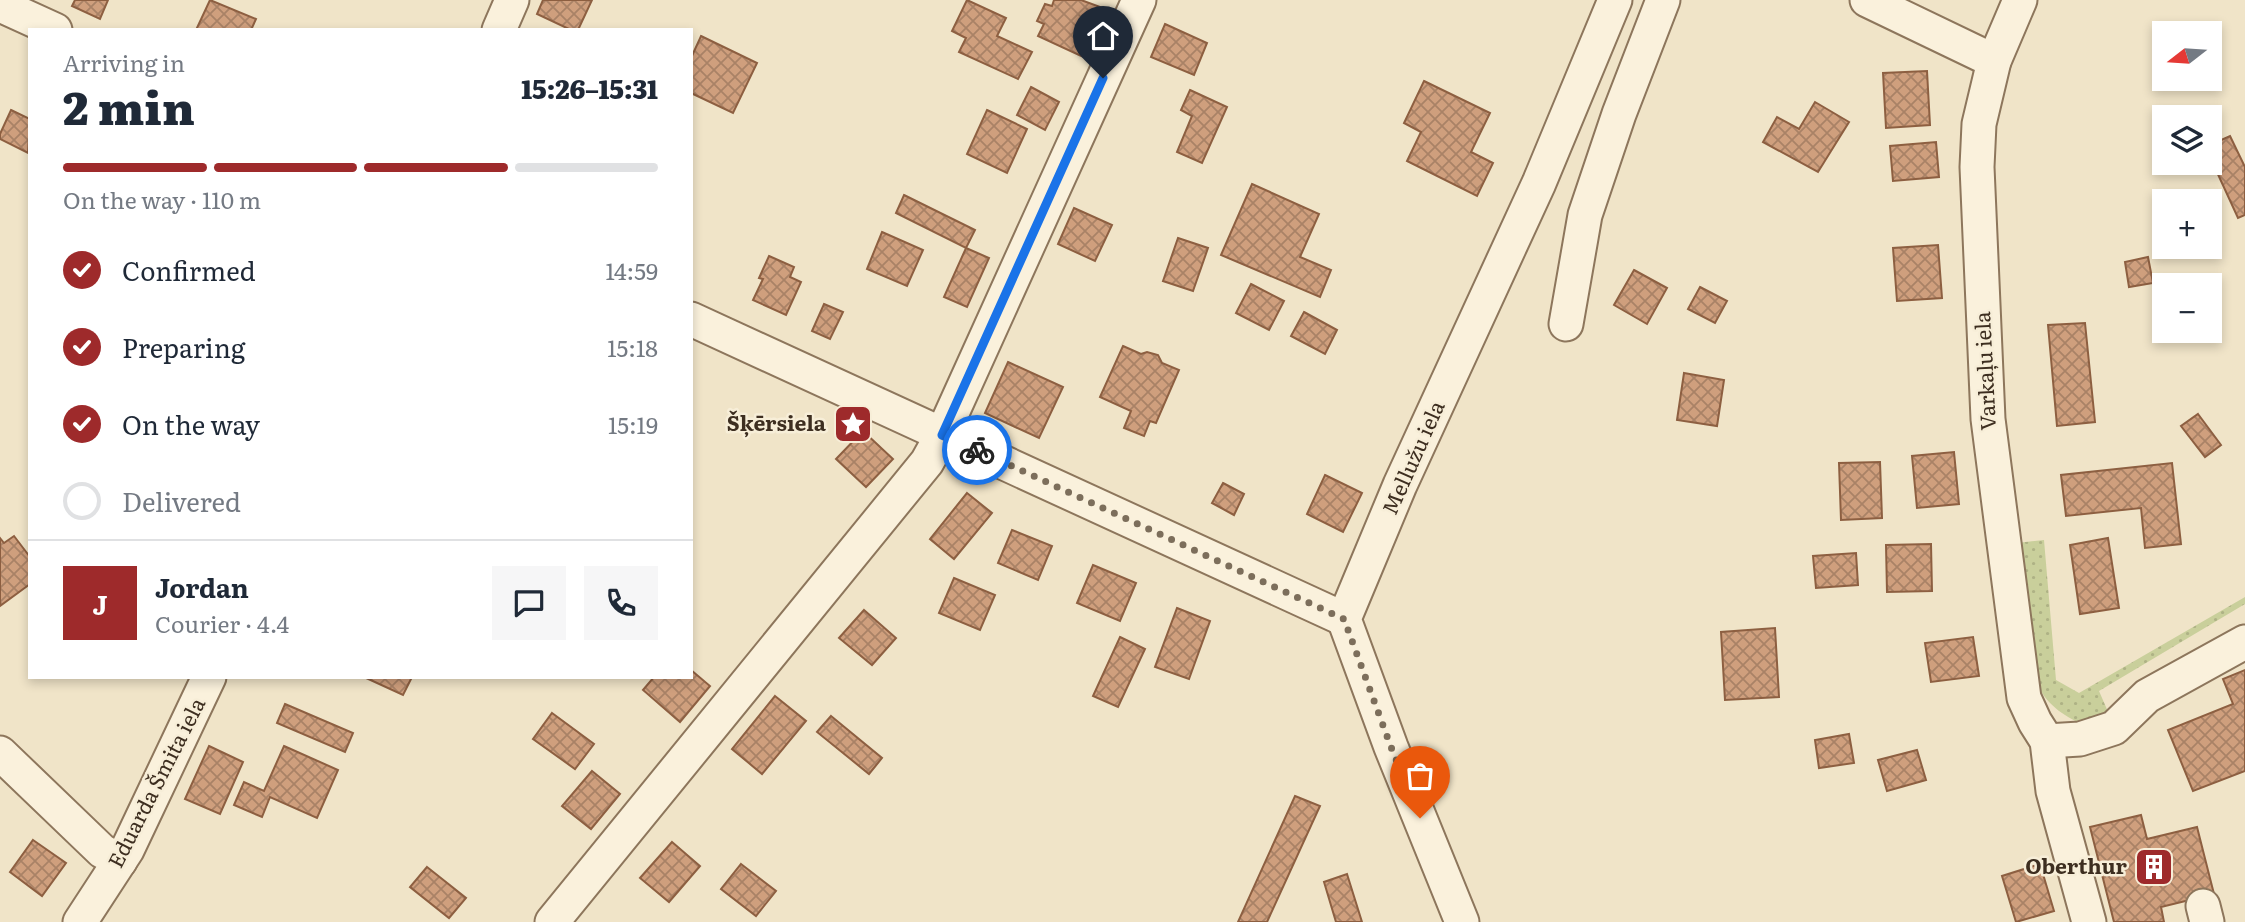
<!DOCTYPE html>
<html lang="en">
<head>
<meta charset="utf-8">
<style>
	:root { --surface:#fff; --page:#f6f6f7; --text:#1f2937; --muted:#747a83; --line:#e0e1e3; --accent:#9e2a2b }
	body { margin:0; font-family:Literata,serif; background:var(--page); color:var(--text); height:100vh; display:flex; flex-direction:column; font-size:26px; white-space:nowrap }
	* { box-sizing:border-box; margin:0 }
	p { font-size:23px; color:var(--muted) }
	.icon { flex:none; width:38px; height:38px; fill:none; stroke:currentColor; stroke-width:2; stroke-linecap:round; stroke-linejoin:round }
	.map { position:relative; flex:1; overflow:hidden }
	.details { position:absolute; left:28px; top:28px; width:665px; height:651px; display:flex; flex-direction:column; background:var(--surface); border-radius:0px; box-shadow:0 4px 10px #0003 }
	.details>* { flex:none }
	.needle { width:46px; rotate:253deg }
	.buttons { position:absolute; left:2152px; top:21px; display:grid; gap:14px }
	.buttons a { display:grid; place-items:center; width:70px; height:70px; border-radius:0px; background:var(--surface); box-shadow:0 4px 10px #0003; font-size:35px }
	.pin { position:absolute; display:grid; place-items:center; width:60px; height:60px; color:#fff; margin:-72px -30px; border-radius:50% 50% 50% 0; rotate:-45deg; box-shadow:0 0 7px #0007 }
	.pin .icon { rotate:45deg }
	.courier { position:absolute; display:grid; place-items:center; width:70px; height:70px; margin:-35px; border:5px solid #1a73e8; border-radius:50%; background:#fff; color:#222; box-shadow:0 2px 9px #0007 }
	.head em { font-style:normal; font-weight:800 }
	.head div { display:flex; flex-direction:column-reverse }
	.head { display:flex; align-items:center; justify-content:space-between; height:119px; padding:0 35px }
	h1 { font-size:46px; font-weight:800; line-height:52px }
	.bar { display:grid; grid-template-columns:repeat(4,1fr); gap:10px 7px; align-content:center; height:84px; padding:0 35px }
	.bar i { height:9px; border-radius:5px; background:var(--line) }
	.bar .current { background:var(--accent) }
	.bar p { grid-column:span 4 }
	.line { display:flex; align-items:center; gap:18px; padding:0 35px; border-top:2px solid var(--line) }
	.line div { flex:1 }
	.round { display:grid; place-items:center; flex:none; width:74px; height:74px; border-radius:0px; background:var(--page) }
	ol { padding:0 35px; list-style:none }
	li { display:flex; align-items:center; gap:21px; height:77px }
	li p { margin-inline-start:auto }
	li .icon { padding:7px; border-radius:50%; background:var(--accent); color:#fff; stroke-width:4 }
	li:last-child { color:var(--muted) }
	li i { width:38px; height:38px; border:4px solid var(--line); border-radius:50% }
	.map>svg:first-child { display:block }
	.grass { fill:url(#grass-dots) }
	.building { fill:url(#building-cross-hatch); stroke:#8d5f41; stroke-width:2 }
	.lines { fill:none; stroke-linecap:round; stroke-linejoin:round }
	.minor-casing { stroke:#8d765c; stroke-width:37 }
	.minor { stroke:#faf1dc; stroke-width:33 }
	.done { stroke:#7c6e5b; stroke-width:7; stroke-dasharray:0 12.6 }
	.route { stroke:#1a73e8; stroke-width:9 }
	.labels { text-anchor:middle; stroke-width:5; stroke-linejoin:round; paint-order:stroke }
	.street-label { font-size:21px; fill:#3d2e20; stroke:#f7eed8 }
	.poi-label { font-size:21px; font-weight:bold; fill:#3d2e20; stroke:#f7eed8; text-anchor:end }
</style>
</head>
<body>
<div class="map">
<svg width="2245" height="922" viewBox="0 0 2245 922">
	<defs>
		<pattern id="grass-dots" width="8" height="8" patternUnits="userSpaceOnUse" patternTransform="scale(1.75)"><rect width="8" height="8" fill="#c9cf9b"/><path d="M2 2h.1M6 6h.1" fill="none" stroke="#aeb285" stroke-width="1.8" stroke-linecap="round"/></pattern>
		<pattern id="building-cross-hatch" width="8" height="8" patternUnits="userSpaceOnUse" patternTransform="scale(1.75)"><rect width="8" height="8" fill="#cf9f7d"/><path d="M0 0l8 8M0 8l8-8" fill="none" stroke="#a98266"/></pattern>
	</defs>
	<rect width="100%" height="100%" fill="#f0e4c8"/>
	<path class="grass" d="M 2044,540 L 2056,680 L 2079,693 L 2245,597 L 2245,604 L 2099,691 L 2109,714 L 2087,726 C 2067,718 2047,706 2038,685 L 2017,543 Z"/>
	<g class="building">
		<path d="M 75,0 L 108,0 L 100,19 L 72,6 Z"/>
		<path d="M 210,0 L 256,19 L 251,30 L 196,30 Z"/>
		<path d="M 543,0 L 592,0 L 578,30 L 571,30 L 537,14 Z"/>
		<path d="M 967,0 L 1006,18 L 997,36 L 1032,52 L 1018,79 L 959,52 L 966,38 L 952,31 Z"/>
		<path d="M 1054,0 L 1081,0 L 1103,8 L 1081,56 L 1038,36 L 1044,24 L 1037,21 L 1045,4 L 1052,6 Z"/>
		<path d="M 1165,24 L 1207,43 L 1194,75 L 1151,57 Z"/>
		<path d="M 701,36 L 757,63 L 733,113 L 691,93 L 691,58 Z"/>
		<path d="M 1927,71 L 1930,125 L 1886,128 L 1883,73 Z"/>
		<path d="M 1424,81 L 1490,113 L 1471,152 L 1493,163 L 1477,196 L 1407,161 L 1421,132 L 1404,123 Z"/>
		<path d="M 1031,87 L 1059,102 L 1045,130 L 1017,115 Z"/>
		<path d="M 1190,90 L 1227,107 L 1202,163 L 1177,152 L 1192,116 L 1181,110 Z"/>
		<path d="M 1815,102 L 1849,122 L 1818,172 L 1763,142 L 1777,117 L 1799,129 Z"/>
		<path d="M 11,110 L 30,119 L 28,153 L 0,139 L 0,134 Z"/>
		<path d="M 987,110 L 1027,129 L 1007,173 L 967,154 Z"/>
		<path d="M 2230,136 L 2245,167 L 2245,215 L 2238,218 L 2210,157 L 2210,145 Z"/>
		<path d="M 1936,142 L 1939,177 L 1893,181 L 1890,146 Z"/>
		<path d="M 1252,184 L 1319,214 L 1300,257 L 1331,270 L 1320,297 L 1221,255 Z"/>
		<path d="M 904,195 L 975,230 L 966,248 L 896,213 Z"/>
		<path d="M 1074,208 L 1112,225 L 1095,261 L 1058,244 Z"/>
		<path d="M 882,232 L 923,250 L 907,286 L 867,269 Z"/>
		<path d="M 1178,238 L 1208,248 L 1193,291 L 1163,281 Z"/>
		<path d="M 1938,245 L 1942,298 L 1897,301 L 1893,248 Z"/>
		<path d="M 966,248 L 989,258 L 967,307 L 944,297 Z"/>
		<path d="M 769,256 L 794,267 L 790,277 L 801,282 L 786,315 L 753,300 L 763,279 L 759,278 Z"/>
		<path d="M 2148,257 L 2153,283 L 2129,287 L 2125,262 Z"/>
		<path d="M 1634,270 L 1667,288 L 1647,324 L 1614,305 Z"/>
		<path d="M 1251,284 L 1284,301 L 1269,330 L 1236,313 Z"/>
		<path d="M 1700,287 L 1727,301 L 1715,323 L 1688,309 Z"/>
		<path d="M 824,304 L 843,312 L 830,339 L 812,331 Z"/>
		<path d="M 1304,312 L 1337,330 L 1325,354 L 1291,336 Z"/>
		<path d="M 2085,323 L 2095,422 L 2057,426 L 2048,325 Z"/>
		<path d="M 1123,346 L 1141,354 L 1147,352 L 1158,355 L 1162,363 L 1179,370 L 1156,423 L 1150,421 L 1144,436 L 1124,428 L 1131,411 L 1100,397 Z"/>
		<path d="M 1008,362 L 1063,387 L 1039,438 L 985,413 Z"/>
		<path d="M 1684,373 L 1724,380 L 1717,426 L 1677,420 Z"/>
		<path d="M 2198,414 L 2221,445 L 2205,457 L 2181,426 Z"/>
		<path d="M 863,431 L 893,459 L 866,487 L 836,459 Z"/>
		<path d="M 1954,452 L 1959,504 L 1917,508 L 1912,456 Z"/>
		<path d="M 1880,462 L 1882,518 L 1841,520 L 1839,463 Z"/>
		<path d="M 2172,463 L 2181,544 L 2145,548 L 2141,508 L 2066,516 L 2061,475 Z"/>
		<path d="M 1325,475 L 1362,493 L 1343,532 L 1307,514 Z"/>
		<path d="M 1223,483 L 1244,494 L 1234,515 L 1212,503 Z"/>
		<path d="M 967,493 L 992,513 L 954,559 L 930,539 Z"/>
		<path d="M 1012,530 L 1052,546 L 1038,580 L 998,563 Z"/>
		<path d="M 14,536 L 30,557 L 30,584 L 0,606 L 0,538 L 4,543 Z"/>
		<path d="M 2108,538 L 2119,608 L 2080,614 L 2070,545 Z"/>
		<path d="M 1931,544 L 1932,591 L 1887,592 L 1886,545 Z"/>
		<path d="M 1856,553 L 1858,585 L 1816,588 L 1813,556 Z"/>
		<path d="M 1093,565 L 1136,583 L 1120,621 L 1077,603 Z"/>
		<path d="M 954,578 L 995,595 L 980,630 L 939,613 Z"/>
		<path d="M 1177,608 L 1210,621 L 1189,679 L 1155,667 Z"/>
		<path d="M 864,610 L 896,638 L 872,665 L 839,638 Z"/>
		<path d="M 1775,628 L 1779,697 L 1725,700 L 1721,632 Z"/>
		<path d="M 1120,637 L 1145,649 L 1118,707 L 1093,696 Z"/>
		<path d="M 1973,637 L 1979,676 L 1931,682 L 1925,643 Z"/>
		<path d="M 691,670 L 710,686 L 680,722 L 643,690 L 654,677 L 691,677 Z"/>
		<path d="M 2245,670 L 2245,771 L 2193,791 L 2168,730 L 2233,704 L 2223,679 Z"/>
		<path d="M 364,677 L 412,677 L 403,695 Z"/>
		<path d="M 775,696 L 806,721 L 762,774 L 732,749 Z"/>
		<path d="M 285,704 L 353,733 L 345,752 L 277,723 Z"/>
		<path d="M 552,713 L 594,744 L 575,769 L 533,739 Z"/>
		<path d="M 831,716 L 882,758 L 869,774 L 817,732 Z"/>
		<path d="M 1849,734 L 1854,763 L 1819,768 L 1815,740 Z"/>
		<path d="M 209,746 L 243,762 L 220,814 L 185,799 Z"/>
		<path d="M 284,746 L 338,770 L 317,818 L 270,797 L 262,817 L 234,805 L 244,782 L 264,791 Z"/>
		<path d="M 1917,750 L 1926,780 L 1887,791 L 1878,760 Z"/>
		<path d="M 592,771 L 620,794 L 591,829 L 562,806 Z"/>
		<path d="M 1295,796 L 1320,806 L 1267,922 L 1238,922 Z"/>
		<path d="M 2141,815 L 2147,839 L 2197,827 L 2214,894 L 2161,907 L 2164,922 L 2114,922 L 2090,827 Z"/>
		<path d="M 33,840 L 66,863 L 42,896 L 10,872 Z"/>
		<path d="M 672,842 L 700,866 L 669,902 L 640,878 Z"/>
		<path d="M 741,864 L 776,891 L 756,916 L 721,889 Z"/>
		<path d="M 2040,864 L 2054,911 L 2016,922 L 2002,876 Z"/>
		<path d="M 427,867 L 466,898 L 449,918 L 410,887 Z"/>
		<path d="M 1347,874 L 1362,922 L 1336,922 L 1324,882 Z"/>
	</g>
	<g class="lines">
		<defs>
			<g id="minor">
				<path d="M 1867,0 L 1994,61"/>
				<path d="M 2020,0 L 1994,61 L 1979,124 L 1977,167 L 1988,419 L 2024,698 L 2035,722 L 2047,741 L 2053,791 L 2089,922"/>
				<path d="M 0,5 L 55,30"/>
				<path d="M 499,30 L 512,0"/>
				<path d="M 691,319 L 1344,619"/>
				<path d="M 1566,324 L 1585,215 L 1619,114 L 1663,0"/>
				<path d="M 2047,741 L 2080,739 L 2114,728 L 2147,696 L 2245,642"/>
				<path d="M 0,753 L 102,851 L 120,861"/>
				<path d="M 2203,906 L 2207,922"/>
				<path d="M 80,922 L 127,850 L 209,677"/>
				<path d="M 552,922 L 927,462 L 942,435 L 1139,0"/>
				<path d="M 1462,922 L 1391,747 L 1344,619 L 1400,485 L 1539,183 L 1615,0"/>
			</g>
		</defs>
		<use href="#minor" class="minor-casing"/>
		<use href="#minor" class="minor"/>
	</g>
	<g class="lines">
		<path class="done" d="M 977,450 L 1344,619 L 1391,747 L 1420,818"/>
		<path class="route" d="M 977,450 L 942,435 L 1103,78"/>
	</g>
	<defs>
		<symbol id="sight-square" viewBox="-11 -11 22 22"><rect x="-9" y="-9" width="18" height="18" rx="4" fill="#9e2a2b" stroke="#f7eed8"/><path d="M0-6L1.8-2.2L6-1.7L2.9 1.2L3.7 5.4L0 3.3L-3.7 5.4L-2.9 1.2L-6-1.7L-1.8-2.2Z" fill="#fff"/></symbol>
		<symbol id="building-square" viewBox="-11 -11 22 22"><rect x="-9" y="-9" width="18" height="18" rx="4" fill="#9e2a2b" stroke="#f7eed8"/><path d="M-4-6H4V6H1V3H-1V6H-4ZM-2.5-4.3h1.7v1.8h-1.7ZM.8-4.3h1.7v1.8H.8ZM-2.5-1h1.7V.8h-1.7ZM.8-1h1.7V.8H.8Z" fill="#fff"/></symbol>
	</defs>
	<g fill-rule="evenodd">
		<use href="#sight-square" x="831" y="402" width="44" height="44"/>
		<use href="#building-square" x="2132" y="845" width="44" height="44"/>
	</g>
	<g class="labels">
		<g class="street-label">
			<text transform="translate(1986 371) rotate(-93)" y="7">Varkaļu iela</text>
			<text transform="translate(1414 458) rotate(-66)" y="7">Mellužu iela</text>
			<text transform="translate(157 783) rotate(-63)" y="7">Eduarda Šmita iela</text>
		</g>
		<g class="poi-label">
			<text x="826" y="431">Šķērsiela</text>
			<text x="2127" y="874">Oberthur</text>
		</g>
	</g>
</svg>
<div class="buttons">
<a><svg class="needle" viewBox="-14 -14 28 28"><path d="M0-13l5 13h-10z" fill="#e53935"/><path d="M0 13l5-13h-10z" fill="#747a83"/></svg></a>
<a><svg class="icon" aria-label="layers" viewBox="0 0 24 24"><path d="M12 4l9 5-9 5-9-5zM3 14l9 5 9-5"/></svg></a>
<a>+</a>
<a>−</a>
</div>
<div class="pin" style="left:1420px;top:818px;background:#ea580c"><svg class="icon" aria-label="bag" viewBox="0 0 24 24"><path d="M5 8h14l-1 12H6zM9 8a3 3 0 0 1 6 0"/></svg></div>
<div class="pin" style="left:1103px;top:78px;background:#1f2937"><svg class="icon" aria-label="home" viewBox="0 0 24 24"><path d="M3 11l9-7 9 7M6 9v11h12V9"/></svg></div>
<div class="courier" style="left:977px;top:450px"><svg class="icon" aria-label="bike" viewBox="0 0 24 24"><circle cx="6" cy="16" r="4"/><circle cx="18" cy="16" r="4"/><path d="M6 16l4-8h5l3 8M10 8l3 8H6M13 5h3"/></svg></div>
<section class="details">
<div class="head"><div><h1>2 min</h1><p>Arriving in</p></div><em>15:26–15:31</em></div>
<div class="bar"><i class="current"></i><i class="current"></i><i class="current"></i><i></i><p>On the way · 110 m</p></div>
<ol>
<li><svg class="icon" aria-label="check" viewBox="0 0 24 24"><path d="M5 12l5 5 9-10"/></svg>Confirmed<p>14:59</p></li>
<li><svg class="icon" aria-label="check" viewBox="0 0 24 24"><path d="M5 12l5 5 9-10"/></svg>Preparing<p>15:18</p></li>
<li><svg class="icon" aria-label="check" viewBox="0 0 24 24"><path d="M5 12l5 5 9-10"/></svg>On the way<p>15:19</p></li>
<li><i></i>Delivered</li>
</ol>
<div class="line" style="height:126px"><b class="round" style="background:var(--accent);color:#fff">J</b><div><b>Jordan</b><p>Courier · 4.4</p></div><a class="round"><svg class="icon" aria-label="chat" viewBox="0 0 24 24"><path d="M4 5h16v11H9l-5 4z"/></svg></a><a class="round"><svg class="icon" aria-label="phone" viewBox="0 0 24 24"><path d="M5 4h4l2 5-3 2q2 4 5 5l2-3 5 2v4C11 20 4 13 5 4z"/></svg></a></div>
</section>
</div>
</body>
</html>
